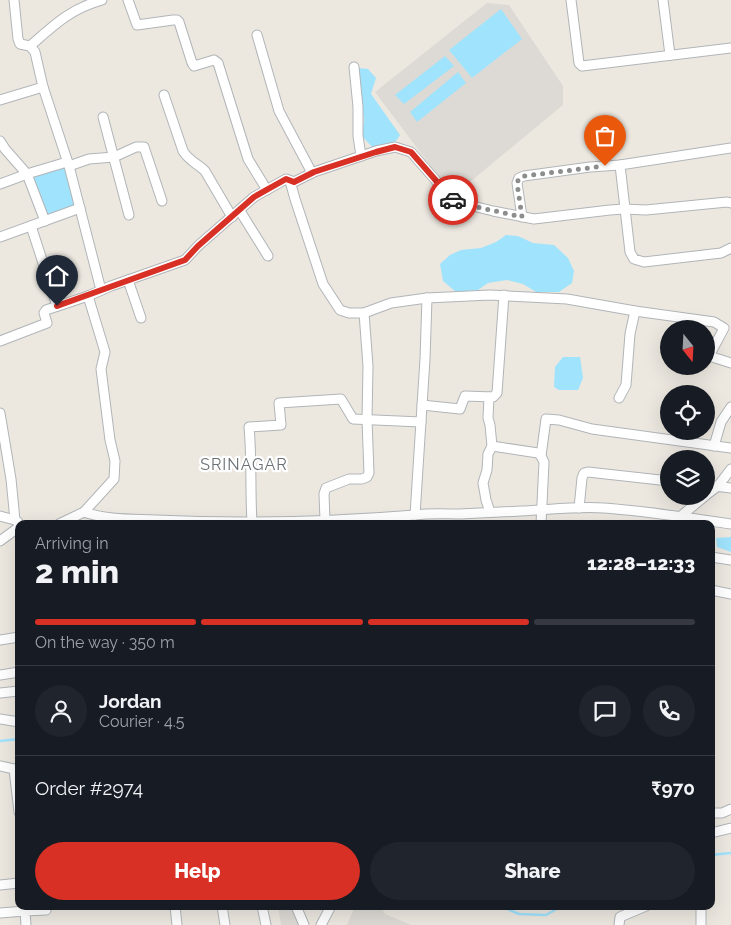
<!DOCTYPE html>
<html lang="en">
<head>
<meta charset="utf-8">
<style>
	:root { --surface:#171b24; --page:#20242c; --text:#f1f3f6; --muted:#9ea1a6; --line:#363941; --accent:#d93025 }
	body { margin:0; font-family:Raleway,sans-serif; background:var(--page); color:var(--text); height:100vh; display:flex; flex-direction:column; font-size:19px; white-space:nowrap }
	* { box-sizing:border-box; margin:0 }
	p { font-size:16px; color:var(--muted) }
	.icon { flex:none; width:28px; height:28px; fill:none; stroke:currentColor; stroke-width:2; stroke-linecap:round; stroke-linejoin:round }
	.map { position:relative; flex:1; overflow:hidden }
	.side { position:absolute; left:15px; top:520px; width:700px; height:390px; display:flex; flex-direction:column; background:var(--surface); border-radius:10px; box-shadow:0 5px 20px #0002 }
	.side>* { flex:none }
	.needle { width:32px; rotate:162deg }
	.controls { position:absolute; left:660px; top:320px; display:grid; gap:10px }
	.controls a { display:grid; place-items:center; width:55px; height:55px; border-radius:50%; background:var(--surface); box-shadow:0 5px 20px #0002; font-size:25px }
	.pin { position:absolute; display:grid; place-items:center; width:42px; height:42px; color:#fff; margin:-51px -21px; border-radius:50% 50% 50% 0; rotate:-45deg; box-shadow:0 0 5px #0007 }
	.pin .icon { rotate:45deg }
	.courier { position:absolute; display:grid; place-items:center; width:50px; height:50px; margin:-25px; border:4px solid #d93025; border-radius:50%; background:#fff; color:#222; box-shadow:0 1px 6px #0007 }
	.head em { font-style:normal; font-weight:800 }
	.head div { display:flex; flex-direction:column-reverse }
	.head { display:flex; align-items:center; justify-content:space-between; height:85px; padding:0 20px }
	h1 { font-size:32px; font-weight:800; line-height:38px }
	.bar { display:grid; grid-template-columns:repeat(4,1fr); gap:8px 5px; align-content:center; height:60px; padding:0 20px }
	.bar i { height:6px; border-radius:4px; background:var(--line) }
	.bar .active { background:var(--accent) }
	.bar p { grid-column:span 4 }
	.line { display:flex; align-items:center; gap:12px; padding:0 20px; border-top:1px solid var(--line) }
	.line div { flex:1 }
	.round { display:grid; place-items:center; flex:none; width:52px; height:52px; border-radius:26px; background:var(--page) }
	.cta { display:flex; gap:10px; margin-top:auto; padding:10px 20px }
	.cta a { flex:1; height:58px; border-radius:30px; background:var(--accent); color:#fff; font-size:20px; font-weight:800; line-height:58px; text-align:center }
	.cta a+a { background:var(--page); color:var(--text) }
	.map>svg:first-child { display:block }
	.industrial { fill:#dddad5 }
	.water { fill:#a0e3fd }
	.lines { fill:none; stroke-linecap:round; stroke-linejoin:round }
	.stream { stroke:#a0e3fd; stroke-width:2.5 }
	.minor-casing { stroke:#b1b5b8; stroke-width:11 }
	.minor { stroke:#fff; stroke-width:9 }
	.done { stroke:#8c8e8d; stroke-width:5; stroke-dasharray:0 9 }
	.route { stroke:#d93025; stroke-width:6 }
	.labels { text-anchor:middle; stroke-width:4.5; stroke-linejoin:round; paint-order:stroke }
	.neighbourhood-label { font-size:16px; letter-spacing:1px; fill:#6a7073; stroke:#fff }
</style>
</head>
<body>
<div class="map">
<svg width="731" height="925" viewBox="0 0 731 925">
	<rect width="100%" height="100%" fill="#ece8e0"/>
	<g class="industrial">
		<path d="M 487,3 L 509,5 L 563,86 L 563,105 L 453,196 L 375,92 Z"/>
		<path d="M 278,906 L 294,906 L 301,925 L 281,925 Z"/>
		<path d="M 355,906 L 380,906 L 385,914 L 411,925 L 347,925 Z"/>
	</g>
	<g class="water">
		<path d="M 501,9 L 522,39 L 472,78 L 449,50 Z"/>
		<path d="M 445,56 L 454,66 L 404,104 L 395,95 Z"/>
		<path d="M 358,68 L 368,69 L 376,78 L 371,94 L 400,135 L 396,141 L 373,148 L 362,136 L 364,120 Z"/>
		<path d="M 458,72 L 466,83 L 417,122 L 410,112 Z"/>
		<path d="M 65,167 L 76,206 L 47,218 L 33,177 L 44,172 Z"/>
		<path d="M 506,235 L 518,236 L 533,243 L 554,245 L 568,258 L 574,271 L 572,283 L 559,292 L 536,292 L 523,284 L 507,280 L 488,283 L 478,290 L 456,292 L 443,281 L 440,264 L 450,255 L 461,250 L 481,248 L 496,242 Z"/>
		<path d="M 563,357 L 580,357 L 583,378 L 578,390 L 559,390 L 554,387 L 555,367 Z"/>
		<path d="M 731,537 L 731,552 L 717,547 L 716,538 Z"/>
	</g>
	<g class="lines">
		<g class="stream">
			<path d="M 0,741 L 19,739"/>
			<path d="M 711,855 L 731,853"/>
			<path d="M 500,906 L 519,914 L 546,915 L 562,906"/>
		</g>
		<defs>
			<g id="minor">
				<path d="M 14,0 L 18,39 L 20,44 L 30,46 L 35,52 L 43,87 L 69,166 L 101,290"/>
				<path d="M 128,0 L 137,25 L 173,20 L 177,20 L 179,22 L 192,63 L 194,66 L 214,60 L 218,63 L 248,159 L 267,190"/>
				<path d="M 571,0 L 579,63 L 582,66 L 731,48"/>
				<path d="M 663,0 L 670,55"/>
				<path d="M 257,35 L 279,111 L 312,173"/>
				<path d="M 30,46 C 54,25 70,9 102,0"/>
				<path d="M 354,67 L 358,107 L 358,136 L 361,156"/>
				<path d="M 164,95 L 183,151 C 189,161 198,164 205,171 L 232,217"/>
				<path d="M 0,100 L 43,87"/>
				<path d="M 103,117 L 129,215"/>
				<path d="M 0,141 L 5,149 L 27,174 L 45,221"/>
				<path d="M 620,165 L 630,252 L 634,259 L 644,262 L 721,253 L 731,248"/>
				<path d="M 69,166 L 89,159 L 114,157 L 136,147 L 144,147 L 162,201"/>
				<path d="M 290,181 L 295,199 L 323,284 L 340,310 L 349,313 L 364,313"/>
				<path d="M 0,184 L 27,174 L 67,162"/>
				<path d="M 240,211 L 268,256"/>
				<path d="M 522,217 L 517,183 L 519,178 L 524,176 L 590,167 L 620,165 L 731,148"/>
				<path d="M 31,226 L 57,306"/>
				<path d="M 0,237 L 80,208"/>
				<path d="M 128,280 L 141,318"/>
				<path d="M 0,341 L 47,323 L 44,313 L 46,310 L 88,296"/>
				<path d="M 489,397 L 488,418 L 490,425 L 492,446 L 538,453 L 541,456 L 544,462 L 541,524"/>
				<path d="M 619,398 L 626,385 L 630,334 L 635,311"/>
				<path d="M 422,405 L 460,409 L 465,396 L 493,397 L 497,393 L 504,295"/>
				<path d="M 0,413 L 11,479 L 15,520"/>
				<path d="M 714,446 L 721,422 L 731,407"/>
				<path d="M 541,456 L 546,419 L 559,420 L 592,429 L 731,448"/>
				<path d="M 706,485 L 731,488"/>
				<path d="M 706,495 L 718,486 L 731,469"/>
				<path d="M 579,508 L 582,478 L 584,473 L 588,472 L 669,481"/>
				<path d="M 84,512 C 106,520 132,519 155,520 C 241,524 329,522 415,515 C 430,513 445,514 460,514 C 481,513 501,512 521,511 C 548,510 576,506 604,508 C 647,511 689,518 731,524"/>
				<path d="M 490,512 L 486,500 L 483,483 L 487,470 L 488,454 L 492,446"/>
				<path d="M 415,515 L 425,359 L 427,298"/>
				<path d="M 0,516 L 15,520 L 18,522"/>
				<path d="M 681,516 L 705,496"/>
				<path d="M 325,520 L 324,494 L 326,488 L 349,479 L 362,479 L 367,477 L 369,473 L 367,420 L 368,366 L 364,313 L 391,303 L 427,298 L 490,295 L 567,299 L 635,311 L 714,322 L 724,328 L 709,356 L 731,363"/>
				<path d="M 252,522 C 250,490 252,459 249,427 L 281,425 L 279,403 L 341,399 L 353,419 L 421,422"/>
				<path d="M 59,524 L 84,512 L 114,479 L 115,461 L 110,440 L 101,369 L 105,352 L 88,296 L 111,286 L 185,260 L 198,246 L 254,197 L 286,179 L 294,182 L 314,172 L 376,151 L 395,147 L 411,152 L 452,199 L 461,203 L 493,211 L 534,219 L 610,210 L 624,209 L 646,210 L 727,202 L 731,203"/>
				<path d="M 0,541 L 19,527"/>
				<path d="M 711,557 L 731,560"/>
				<path d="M 711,590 L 731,594"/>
				<path d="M 0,640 L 19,637"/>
				<path d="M 0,675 L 19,672"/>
				<path d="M 0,693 L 19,691"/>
				<path d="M 0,719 L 19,722"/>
				<path d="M 0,766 L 14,769 L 19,812"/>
				<path d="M 711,813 L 722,813 L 731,809"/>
				<path d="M 711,833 L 731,828"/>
				<path d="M 0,885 L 19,883"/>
				<path d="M 175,906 L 177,925"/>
				<path d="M 222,906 L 225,925"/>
				<path d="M 262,906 L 266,925"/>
				<path d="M 296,906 L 304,925"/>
				<path d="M 701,906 L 701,925"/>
				<path d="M 0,913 L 25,911"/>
				<path d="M 26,925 L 25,911 L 46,910 L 46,906"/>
				<path d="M 321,925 L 331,906"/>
				<path d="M 619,925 L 620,917 L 646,906"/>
			</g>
		</defs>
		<use href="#minor" class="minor-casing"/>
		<use href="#minor" class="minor"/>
	</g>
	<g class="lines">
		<path class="done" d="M 453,200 L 477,207 L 522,217 L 517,183 L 519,178 L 524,176 L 605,166"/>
		<path class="route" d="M 57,306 L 185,260 L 198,246 L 254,197 L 286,179 L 294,182 L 314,172 L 376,152 L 395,147 L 411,152 L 453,200"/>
	</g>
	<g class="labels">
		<g class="neighbourhood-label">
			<text x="244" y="470">SRINAGAR</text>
		</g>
	</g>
</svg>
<div class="controls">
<a><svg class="needle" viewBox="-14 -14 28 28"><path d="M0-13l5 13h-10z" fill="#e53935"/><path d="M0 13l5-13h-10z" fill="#9ea1a6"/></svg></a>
<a><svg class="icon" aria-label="locate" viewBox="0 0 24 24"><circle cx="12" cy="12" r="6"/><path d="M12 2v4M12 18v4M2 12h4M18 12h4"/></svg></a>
<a><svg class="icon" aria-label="layers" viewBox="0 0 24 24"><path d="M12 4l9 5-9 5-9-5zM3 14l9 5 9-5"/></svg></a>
</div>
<div class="pin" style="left:605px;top:166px;background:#ea580c"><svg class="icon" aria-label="bag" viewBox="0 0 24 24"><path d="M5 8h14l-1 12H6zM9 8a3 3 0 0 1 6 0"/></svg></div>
<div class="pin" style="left:57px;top:306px;background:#1f2937"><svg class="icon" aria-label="home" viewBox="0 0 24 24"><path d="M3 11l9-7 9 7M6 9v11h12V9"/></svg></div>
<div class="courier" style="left:453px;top:200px"><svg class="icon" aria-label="car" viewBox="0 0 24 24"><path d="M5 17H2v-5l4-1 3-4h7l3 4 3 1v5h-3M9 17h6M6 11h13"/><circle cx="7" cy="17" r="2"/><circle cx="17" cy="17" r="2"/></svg></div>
<section class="side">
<div class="head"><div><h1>2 min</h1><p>Arriving in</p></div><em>12:28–12:33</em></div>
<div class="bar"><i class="active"></i><i class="active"></i><i class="active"></i><i></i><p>On the way · 350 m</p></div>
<div class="line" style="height:90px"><a class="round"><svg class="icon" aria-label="person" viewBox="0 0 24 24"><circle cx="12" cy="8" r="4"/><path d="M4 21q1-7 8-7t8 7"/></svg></a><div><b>Jordan</b><p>Courier · 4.5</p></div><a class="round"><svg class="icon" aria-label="chat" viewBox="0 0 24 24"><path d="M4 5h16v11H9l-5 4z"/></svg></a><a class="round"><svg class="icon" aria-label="phone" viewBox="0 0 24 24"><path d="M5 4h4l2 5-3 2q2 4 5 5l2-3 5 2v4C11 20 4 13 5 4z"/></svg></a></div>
<div class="line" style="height:65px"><div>Order #2974</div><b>₹970</b></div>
<div class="cta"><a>Help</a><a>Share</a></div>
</section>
</div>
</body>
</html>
